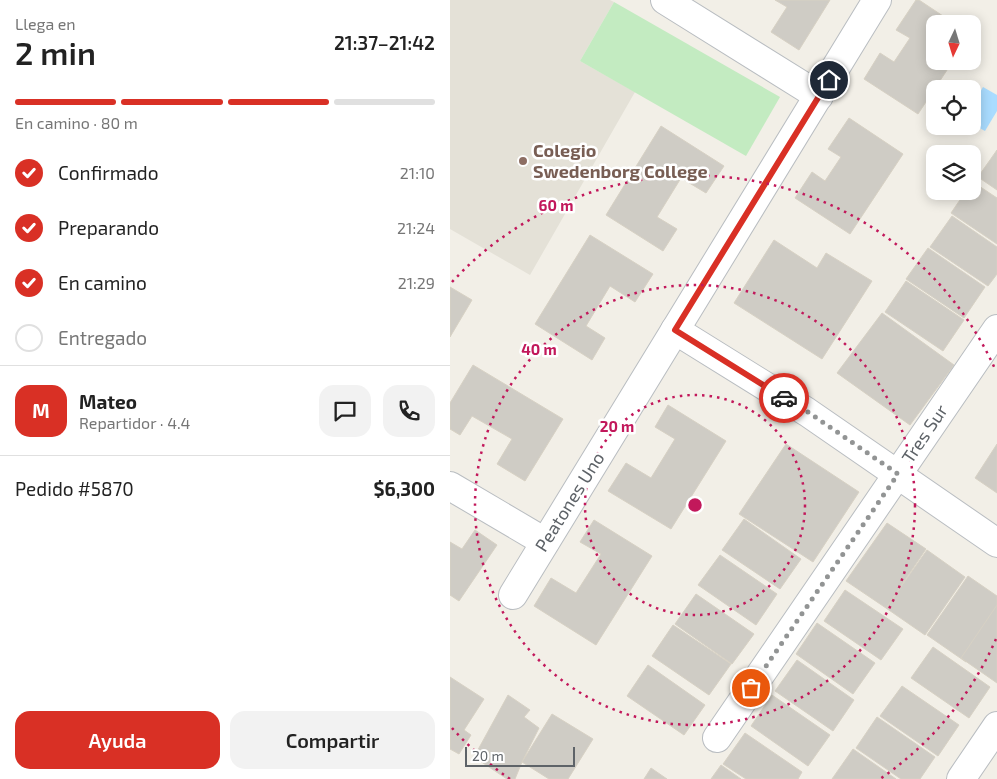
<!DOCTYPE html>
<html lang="es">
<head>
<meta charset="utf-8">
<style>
	:root { --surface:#fff; --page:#f2f2f2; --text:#222; --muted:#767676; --line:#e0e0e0; --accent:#d93025 }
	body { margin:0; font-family:"Exo 2",sans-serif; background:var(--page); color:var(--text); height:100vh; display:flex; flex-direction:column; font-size:19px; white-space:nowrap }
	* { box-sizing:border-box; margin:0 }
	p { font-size:16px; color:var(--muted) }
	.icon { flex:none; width:28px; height:28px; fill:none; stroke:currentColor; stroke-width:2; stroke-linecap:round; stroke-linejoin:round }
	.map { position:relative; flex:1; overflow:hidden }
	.side { display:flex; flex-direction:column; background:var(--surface); width:450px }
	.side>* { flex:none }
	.needle { width:32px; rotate:184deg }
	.fabs { position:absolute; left:476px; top:15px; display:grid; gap:10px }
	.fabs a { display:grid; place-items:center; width:55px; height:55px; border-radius:10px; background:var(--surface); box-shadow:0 2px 12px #0003; font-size:25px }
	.scale { position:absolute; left:15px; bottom:12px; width:110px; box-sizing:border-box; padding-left:5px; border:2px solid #5e6368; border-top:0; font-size:14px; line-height:18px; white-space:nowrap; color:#5e6368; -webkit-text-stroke:4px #fff; paint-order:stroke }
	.pin { position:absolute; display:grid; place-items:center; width:42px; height:42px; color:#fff; margin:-21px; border:2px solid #fff; border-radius:50%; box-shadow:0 1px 5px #0007 }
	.courier { position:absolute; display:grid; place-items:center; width:50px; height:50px; margin:-25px; border:4px solid #d93025; border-radius:50%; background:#fff; color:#222; box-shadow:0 1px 6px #0007 }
	.head em { font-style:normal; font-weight:600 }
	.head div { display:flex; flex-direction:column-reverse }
	.head { display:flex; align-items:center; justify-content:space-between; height:85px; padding:0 15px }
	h1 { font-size:32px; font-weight:600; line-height:38px }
	.bar { display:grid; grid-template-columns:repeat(4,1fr); gap:8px 5px; align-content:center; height:60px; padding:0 15px }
	.bar i { height:6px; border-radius:4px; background:var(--line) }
	.bar .active { background:var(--accent) }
	.bar p { grid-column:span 4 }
	.line { display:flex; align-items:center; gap:12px; padding:0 15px; border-top:1px solid var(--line) }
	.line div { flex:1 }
	.round { display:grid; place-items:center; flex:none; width:52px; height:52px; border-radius:15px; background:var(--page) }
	ol { padding:0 15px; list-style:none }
	li { display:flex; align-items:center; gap:15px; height:55px }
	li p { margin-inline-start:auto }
	li .icon { padding:5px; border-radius:50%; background:var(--accent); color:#fff; stroke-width:4 }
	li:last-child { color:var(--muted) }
	li i { width:28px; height:28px; border:2px solid var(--line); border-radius:50% }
	.cta { display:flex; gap:10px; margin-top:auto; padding:10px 15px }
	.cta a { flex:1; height:58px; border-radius:15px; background:var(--accent); color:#fff; font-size:20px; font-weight:600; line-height:58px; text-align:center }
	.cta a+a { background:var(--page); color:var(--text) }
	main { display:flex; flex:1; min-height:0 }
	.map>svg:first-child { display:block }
	.education { fill:#e4e1d7 }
	.green { fill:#c3ebc1 }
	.water { fill:#a9dcff }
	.building { fill:#cfccc5; stroke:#d7d1c4 }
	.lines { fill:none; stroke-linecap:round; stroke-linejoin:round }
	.street-casing { stroke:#b9bdc1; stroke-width:30 }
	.street { stroke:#fff; stroke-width:28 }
	.done { stroke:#929494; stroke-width:5; stroke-dasharray:0 9 }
	.route { stroke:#d93025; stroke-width:6 }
	.ring { fill:none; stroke:#c2185b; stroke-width:2.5; stroke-dasharray:2.5 5 }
	.education-dot { fill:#8d6e63; stroke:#fff; stroke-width:2 }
	.labels { text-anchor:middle; stroke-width:5; stroke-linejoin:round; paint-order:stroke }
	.education-label { font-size:18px; font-weight:bold; fill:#785e54; stroke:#fff; text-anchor:start }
	.street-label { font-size:18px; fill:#5e6368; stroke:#fff }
	.centre { fill:#c2185b; stroke:#fff; stroke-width:2.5 }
	.ring-label { font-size:15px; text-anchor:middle; font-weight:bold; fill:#c2185b; stroke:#fff; stroke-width:5; stroke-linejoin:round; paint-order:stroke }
</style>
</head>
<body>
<main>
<section class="side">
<div class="head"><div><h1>2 min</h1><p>Llega en</p></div><em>21:37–21:42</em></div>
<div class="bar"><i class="active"></i><i class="active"></i><i class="active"></i><i></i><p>En camino · 80 m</p></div>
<ol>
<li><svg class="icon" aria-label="check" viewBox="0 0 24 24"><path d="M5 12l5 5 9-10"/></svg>Confirmado<p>21:10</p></li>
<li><svg class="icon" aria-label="check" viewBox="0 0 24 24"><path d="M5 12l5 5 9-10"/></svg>Preparando<p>21:24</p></li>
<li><svg class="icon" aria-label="check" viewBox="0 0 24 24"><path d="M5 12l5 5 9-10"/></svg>En camino<p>21:29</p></li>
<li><i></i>Entregado</li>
</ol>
<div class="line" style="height:90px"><b class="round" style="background:var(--accent);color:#fff">M</b><div><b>Mateo</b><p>Repartidor · 4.4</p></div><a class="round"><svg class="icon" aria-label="chat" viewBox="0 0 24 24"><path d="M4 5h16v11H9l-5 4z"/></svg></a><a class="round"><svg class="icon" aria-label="phone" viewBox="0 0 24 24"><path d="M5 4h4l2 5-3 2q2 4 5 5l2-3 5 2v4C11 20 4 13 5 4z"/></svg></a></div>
<div class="line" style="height:65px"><div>Pedido #5870</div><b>$6,300</b></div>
<div class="cta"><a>Ayuda</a><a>Compartir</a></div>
</section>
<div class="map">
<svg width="547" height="779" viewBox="0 0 547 779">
	<rect width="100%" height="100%" fill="#f2efe7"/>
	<path class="education" d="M 0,0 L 160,0 L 164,2 L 130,61 L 185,92 L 80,275 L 0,229 Z"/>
	<path class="green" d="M 164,2 L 330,97 L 296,156 L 130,61 Z"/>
	<path class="water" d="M 533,87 L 547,95 L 547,111 L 535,131 L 522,124 L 523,105 Z"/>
	<g class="building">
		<path d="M 325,0 L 380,0 L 349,50 L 321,32 L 337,7 Z"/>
		<path d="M 466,0 L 469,0 L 505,24 L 485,24 L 485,61 L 503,61 L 468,114 L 414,79 L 430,53 L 444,62 L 460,38 L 446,30 Z"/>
		<path d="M 399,118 L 453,154 L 400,234 L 345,198 L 362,172 L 375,181 L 391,157 L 378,149 Z"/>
		<path d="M 211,126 L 274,166 L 256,193 L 231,178 L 207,217 L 227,229 L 213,251 L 156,215 Z"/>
		<path d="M 547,150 L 547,190 L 528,177 Z"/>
		<path d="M 523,182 L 547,198 L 547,244 L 501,213 L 516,191 L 522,191 Z"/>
		<path d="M 502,216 L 547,247 L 547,274 L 538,286 L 480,247 Z"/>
		<path d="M 140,235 L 203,274 L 185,302 L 160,286 L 136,326 L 155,338 L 142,360 L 85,324 Z"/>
		<path d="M 324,240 L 367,268 L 376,253 L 422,281 L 372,359 L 284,303 Z"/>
		<path d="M 478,248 L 535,287 L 514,318 L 456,279 Z"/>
		<path d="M 456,281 L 514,320 L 493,351 L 435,312 Z"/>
		<path d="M 0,287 L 22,300 L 0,337 Z"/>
		<path d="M 432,313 L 504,365 L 460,425 L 387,373 Z"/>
		<path d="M 23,365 L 113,419 L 75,481 L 47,464 L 62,439 L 22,416 L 10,435 L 0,429 L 0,403 Z"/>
		<path d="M 218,405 L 276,441 L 221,529 L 158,491 L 176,463 L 201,478 L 225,439 L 205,427 Z"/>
		<path d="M 336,444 L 409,492 L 363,562 L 289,514 Z"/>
		<path d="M 547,444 L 547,493 L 525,478 Z"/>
		<path d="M 294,519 L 351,559 L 330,589 L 272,550 Z"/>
		<path d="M 144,520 L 202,556 L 146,645 L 84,606 L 101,578 L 126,593 L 151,554 L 130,542 Z"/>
		<path d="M 437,523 L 476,549 L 436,608 L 396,581 Z"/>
		<path d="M 25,530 L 47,545 L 9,601 L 0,595 L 0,542 L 12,549 Z"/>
		<path d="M 477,550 L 515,577 L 475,635 L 436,608 Z"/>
		<path d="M 270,555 L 327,594 L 306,625 L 248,585 Z"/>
		<path d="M 518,576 L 547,596 L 547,618 L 516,662 L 477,635 Z"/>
		<path d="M 395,590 L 453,629 L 431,660 L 374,621 Z"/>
		<path d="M 246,594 L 304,634 L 282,664 L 225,624 Z"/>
		<path d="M 547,605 L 547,683 L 511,658 Z"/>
		<path d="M 367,623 L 425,663 L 403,694 L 346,654 Z"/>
		<path d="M 223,625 L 281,664 L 259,695 L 202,656 Z"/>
		<path d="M 483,647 L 540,687 L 519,718 L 461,678 Z"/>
		<path d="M 347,660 L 404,700 L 383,731 L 325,691 Z"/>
		<path d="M 198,665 L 255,705 L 234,735 L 177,696 Z"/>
		<path d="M 0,677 L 34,699 L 14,730 L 21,735 L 9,754 L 0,749 Z"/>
		<path d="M 452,686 L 509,725 L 488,756 L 430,716 Z"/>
		<path d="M 58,695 L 80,710 L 74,717 L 89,728 L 72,762 L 65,779 L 57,779 L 24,757 Z"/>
		<path d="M 322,695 L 380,735 L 358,766 L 301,726 Z"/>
		<path d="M 102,714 L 143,739 L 118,779 L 99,779 L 72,762 Z"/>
		<path d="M 427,717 L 485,757 L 470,779 L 451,779 L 406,748 Z"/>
		<path d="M 295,733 L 352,772 L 348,779 L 296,779 L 273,764 Z"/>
		<path d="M 403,749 L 446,779 L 382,779 Z"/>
		<path d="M 271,765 L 291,779 L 261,779 Z"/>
		<path d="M 201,768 L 217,779 L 194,779 Z"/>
	</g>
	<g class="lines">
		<defs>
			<g id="street">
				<path d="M 215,0 L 369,96"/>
				<path d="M 225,330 L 357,412 L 547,543"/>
				<path d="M 0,486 L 95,542"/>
				<path d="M 63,595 L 427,0"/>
				<path d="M 267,738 L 547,329"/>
				<path d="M 511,779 L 547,726"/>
			</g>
		</defs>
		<use href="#street" class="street-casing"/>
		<use href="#street" class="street"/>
	</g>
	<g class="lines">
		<path class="done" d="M 301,688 L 448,474 L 358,412 L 334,398"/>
		<path class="route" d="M 334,398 L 225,330 L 379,80"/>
	</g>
	<g class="ring">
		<circle cx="245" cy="505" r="110"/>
		<circle cx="245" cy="505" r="220"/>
		<path d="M546 639A330 330 0 0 1 430 779M60 779A330 330 0 0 1 2 728M2 282A330 330 0 0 1 546 371"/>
	</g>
	<circle class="education-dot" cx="73" cy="161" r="5"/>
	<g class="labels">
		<g class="education-label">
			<text x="83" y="157">Colegio<tspan x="83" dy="21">Swedenborg College</tspan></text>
		</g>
		<g class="street-label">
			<text transform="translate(475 434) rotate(-56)" y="6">Tres Sur</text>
			<text transform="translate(120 502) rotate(-58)" y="6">Peatones Uno</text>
		</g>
	</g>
	<circle cx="245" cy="505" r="8" class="centre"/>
	<g class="ring-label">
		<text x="106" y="211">60 m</text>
		<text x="89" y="355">40 m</text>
		<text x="167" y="432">20 m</text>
	</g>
</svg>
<div class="fabs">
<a><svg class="needle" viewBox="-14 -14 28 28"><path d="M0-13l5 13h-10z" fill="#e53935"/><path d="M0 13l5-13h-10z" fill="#767676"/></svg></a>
<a><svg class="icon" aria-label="locate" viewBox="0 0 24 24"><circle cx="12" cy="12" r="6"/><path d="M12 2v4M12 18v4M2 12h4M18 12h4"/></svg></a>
<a><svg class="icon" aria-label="layers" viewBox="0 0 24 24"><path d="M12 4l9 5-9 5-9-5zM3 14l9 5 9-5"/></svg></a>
</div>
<div class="scale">20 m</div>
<div class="pin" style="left:301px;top:688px;background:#ea580c"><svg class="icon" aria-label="bag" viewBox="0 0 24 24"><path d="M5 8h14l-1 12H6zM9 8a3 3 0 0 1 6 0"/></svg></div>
<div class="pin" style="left:379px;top:80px;background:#1f2937"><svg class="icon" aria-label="home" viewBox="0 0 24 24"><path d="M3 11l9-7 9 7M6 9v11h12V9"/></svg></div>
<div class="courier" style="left:334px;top:398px"><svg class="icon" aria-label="car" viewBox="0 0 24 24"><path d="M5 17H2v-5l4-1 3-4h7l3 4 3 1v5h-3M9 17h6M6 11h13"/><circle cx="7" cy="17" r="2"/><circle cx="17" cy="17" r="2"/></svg></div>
</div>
</main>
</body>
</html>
